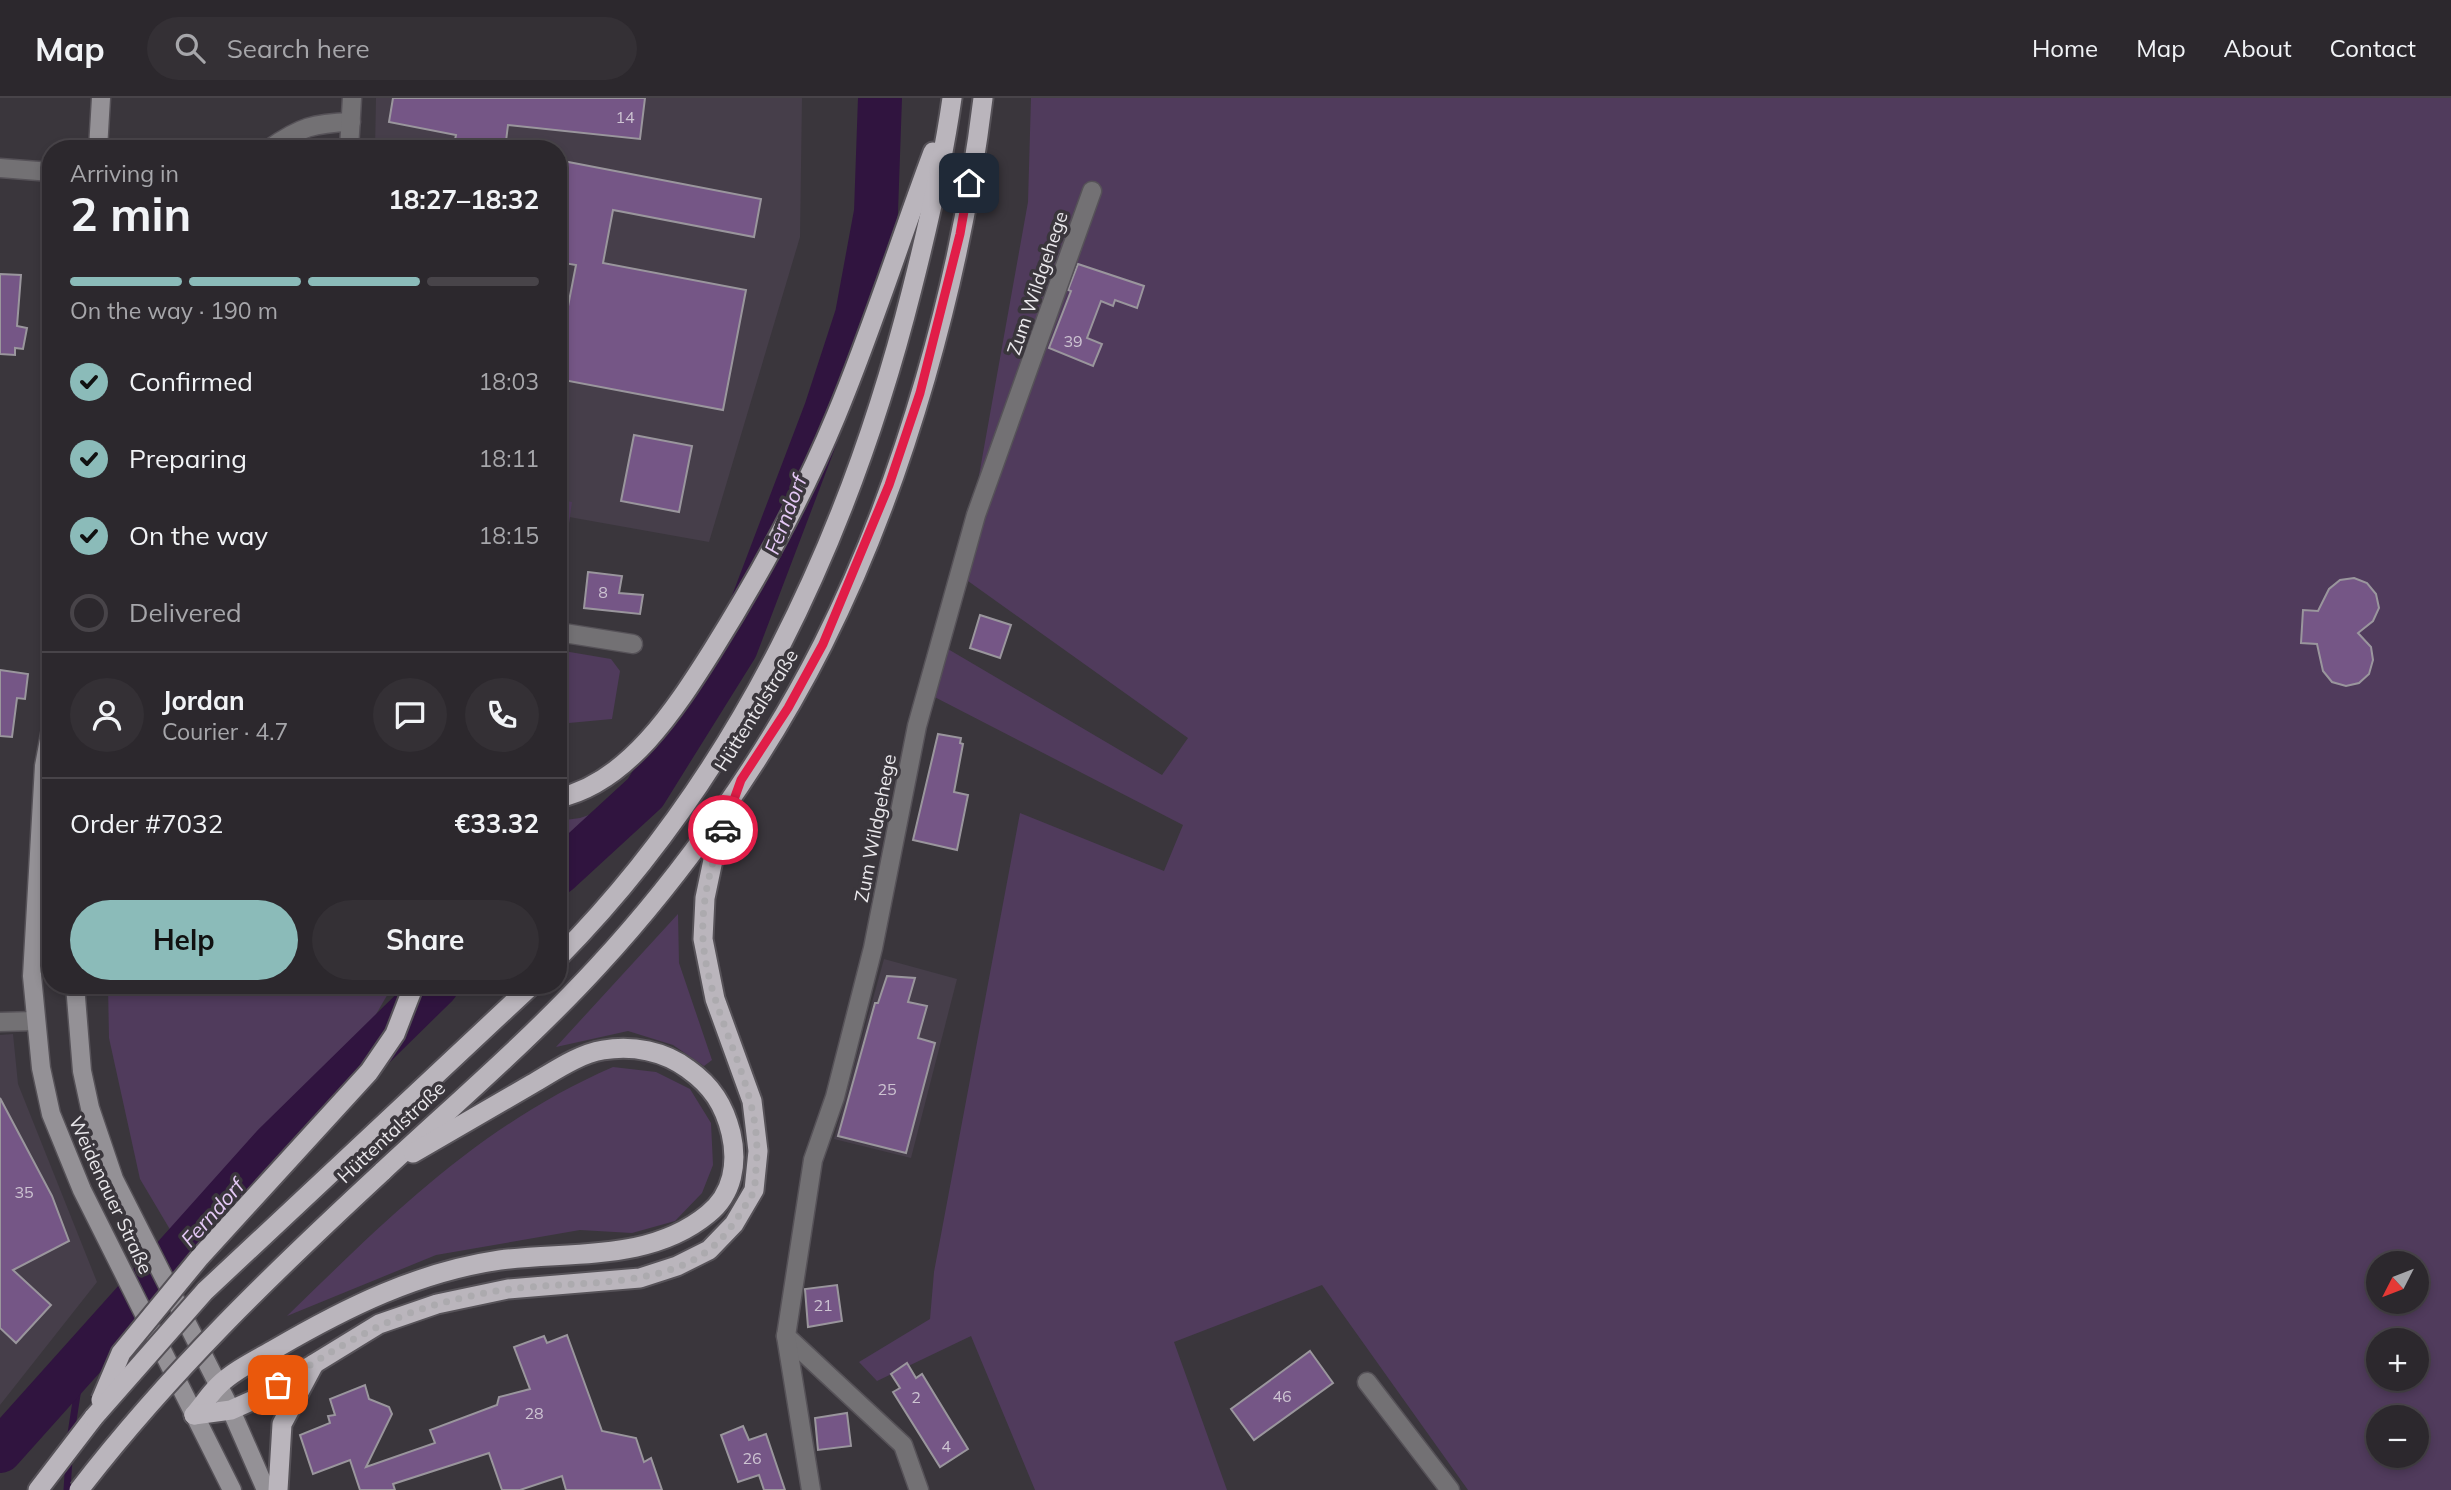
<!DOCTYPE html>
<html lang="en">
<head>
<meta charset="utf-8">
<style>
	:root { --surface:#2c282d; --page:#343035; --text:#f1f3f6; --muted:#a6a6aa; --line:#484449; --accent:#8bbbb9 }
	body { margin:0; font-family:Mulish,sans-serif; background:var(--page); color:var(--text); height:100vh; display:flex; flex-direction:column; font-size:26px; white-space:nowrap }
	* { box-sizing:border-box; margin:0 }
	p { font-size:23px; color:var(--muted) }
	.icon { flex:none; width:38px; height:38px; fill:none; stroke:currentColor; stroke-width:2; stroke-linecap:round; stroke-linejoin:round }
	.map { position:relative; flex:1; overflow:hidden }
	.details { position:absolute; left:42px; top:42px; width:525px; height:854px; display:flex; flex-direction:column; background:var(--surface); border-radius:28px; box-shadow:0 4px 10px #0003,0 0 0 2px var(--line) }
	.details>* { flex:none }
	.needle { width:46px; rotate:228deg }
	.buttons { position:absolute; left:2366px; top:1153px; display:grid; gap:14px }
	.buttons a { display:grid; place-items:center; width:63px; height:63px; border-radius:50%; background:var(--surface); box-shadow:0 4px 10px #0003,0 0 0 2px var(--line); font-size:35px }
	.pin { position:absolute; display:grid; place-items:center; width:60px; height:60px; color:#fff; margin:-30px; border-radius:14px; box-shadow:0 4px 10px #0006 }
	.courier { position:absolute; display:grid; place-items:center; width:70px; height:70px; margin:-35px; border:5px solid #e11d48; border-radius:50%; background:#fff; color:#222; box-shadow:0 2px 9px #0007 }
	.head em { font-style:normal; font-weight:700 }
	.head div { display:flex; flex-direction:column-reverse }
	.head { display:flex; align-items:center; justify-content:space-between; height:119px; padding:0 28px }
	h1 { font-size:46px; font-weight:700; line-height:52px }
	.bar { display:grid; grid-template-columns:repeat(4,1fr); gap:10px 7px; align-content:center; height:84px; padding:0 28px }
	.bar i { height:9px; border-radius:5px; background:var(--line) }
	.bar .active { background:var(--accent) }
	.bar p { grid-column:span 4 }
	.line { display:flex; align-items:center; gap:18px; padding:0 28px; border-top:2px solid var(--line) }
	.line div { flex:1 }
	.round { display:grid; place-items:center; flex:none; width:74px; height:74px; border-radius:37px; background:var(--page) }
	ol { padding:0 28px; list-style:none }
	li { display:flex; align-items:center; gap:21px; height:77px }
	li p { margin-inline-start:auto }
	li .icon { padding:7px; border-radius:50%; background:var(--accent); color:#111; stroke-width:4 }
	li:last-child { color:var(--muted) }
	li i { width:38px; height:38px; border:4px solid var(--line); border-radius:50% }
	.action { display:flex; gap:14px; margin-top:auto; padding:14px 28px }
	.action a { flex:1; height:80px; border-radius:42px; background:var(--accent); color:#111; font-size:28px; font-weight:700; line-height:80px; text-align:center }
	.action a+a { background:var(--page); color:var(--text) }
	header { display:flex; align-items:center; gap:42px; box-sizing:border-box; height:98px; padding:0 35px; background:var(--surface); border-bottom:2px solid var(--line) }
	header strong { font-size:33px }
	nav { display:flex; gap:38px; margin-inline-start:auto; font-size:24px }
	.search { width:490px; height:63px; background:var(--page); display:flex; align-items:center; gap:18px; box-sizing:border-box; padding:0 24px; border-radius:38px; color:var(--muted); font-size:26px }
	.map>svg:first-child { display:block }
	.built { fill:#463e4a }
	.green { fill:#503b5c; fill-rule:evenodd }
	.lines { fill:none; stroke-linecap:round; stroke-linejoin:round }
	.stream { stroke:#30143f; stroke-width:7 }
	.river { stroke:#30143f; stroke-width:44 }
	.building { fill:#755686; stroke:#9a969d; stroke-width:2 }
	.minor-casing { stroke:#565258; stroke-width:21 }
	.secondary-casing { stroke:#565258; stroke-width:21 }
	.trunk-casing { stroke:#565258; stroke-width:23 }
	.minor { stroke:#737174; stroke-width:18 }
	.secondary { stroke:#949196; stroke-width:18 }
	.trunk { stroke:#bab5bc; stroke-width:19 }
	.trunk-bridge-casing { stroke:#565258; stroke-width:23; stroke-linecap:butt }
	.trunk-bridge { stroke:#bab5bc; stroke-width:19 }
	.done { stroke:#acaaae; stroke-width:7; stroke-dasharray:0 12.6 }
	.route { stroke:#e11d48; stroke-width:9 }
	.labels { text-anchor:middle; stroke-width:7; stroke-linejoin:round; paint-order:stroke }
	.number-label { font-size:16px; fill:#cdc4d2 }
	.street-label { font-size:19px; fill:#eae8ec; stroke:#3a363c }
	.water-label { font-size:21px; font-style:italic; fill:#e5c9f6; stroke:#3a363c }
</style>
</head>
<body>
<header>
<strong>Map</strong>
<div class="search"><svg class="icon" aria-label="search" viewBox="0 0 24 24"><circle cx="10" cy="10" r="6"/><path d="M15 15l6 6"/></svg>Search here</div>
<nav><a>Home</a><a>Map</a><a>About</a><a>Contact</a></nav>
</header>
<div class="map">
<svg width="2451" height="1392" viewBox="0 0 2451 1392">
	<rect width="100%" height="100%" fill="#3a363c"/>
	<g class="built">
		<path d="M 376,0 L 802,0 L 800,139 L 709,444 L 558,417 L 558,51 L 375,51 Z"/>
		<path d="M 884,861 L 957,881 L 911,1060 L 834,1041 Z"/>
		<path d="M 13,936 L 18,986 L 97,1184 L 0,1307 L 0,937 Z"/>
	</g>
	<g class="green">
		<path d="M 1031,0 L 2451,0 L 2451,1392 L 1468,1392 L 1322,1187 L 1174,1244 L 1227,1392 L 1035,1392 L 971,1238 L 877,1283 L 859,1264 L 930,1221 L 934,1174 L 1020,715 L 1164,773 L 1183,727 L 921,592 L 936,544 L 1162,677 L 1188,640 L 961,478 L 1028,104 ZM 2378,1166 L 2417,1166 L 2417,1204 L 2378,1204 ZM 2378,1242 L 2417,1242 L 2417,1281 L 2378,1281 ZM 2378,1320 L 2417,1320 L 2417,1358 L 2378,1358 Z"/>
		<path d="M 558,401 L 572,404 L 558,505 Z"/>
		<path d="M 558,552 L 611,561 L 620,573 L 612,621 L 558,626 Z"/>
		<path d="M 622,706 L 558,763 L 558,723 L 580,720 Z"/>
		<path d="M 678,816 L 679,865 L 712,962 L 704,968 L 673,947 L 628,933 L 556,949 Z"/>
		<path d="M 108,887 L 393,887 L 345,970 L 178,1145 L 140,1081 L 109,940 Z"/>
		<path d="M 613,969 L 656,974 L 690,991 L 711,1025 L 713,1067 L 702,1095 L 675,1123 L 632,1135 L 580,1132 L 436,1157 L 287,1218 C 390,1118 480,1027 613,969 Z"/>
	</g>
	<g class="lines">
		<g class="stream">
			<path d="M 70,1342 L 83,1258"/>
			<path d="M 67,1392 L 69,1361"/>
		</g>
		<g class="river">
			<path d="M 558,775 L 645,695 L 736,549 L 826,312 L 857,217 L 876,114 L 880,0"/>
			<path d="M 0,1353 L 274,1047 L 437,887"/>
		</g>
	</g>
	<g class="building">
		<path d="M 393,0 L 645,0 L 640,41 L 508,27 L 505,51 L 453,51 L 456,37 L 389,24 Z"/>
		<path d="M 558,62 L 761,101 L 754,139 L 613,112 L 603,165 L 746,192 L 723,312 L 558,281 L 558,260 L 576,167 L 558,164 Z"/>
		<path d="M 1078,166 L 1144,188 L 1137,210 L 1115,202 L 1113,208 L 1101,203 L 1087,240 L 1102,246 L 1093,268 L 1049,250 L 1071,193 L 1068,192 Z"/>
		<path d="M 0,176 L 21,177 L 17,228 L 27,230 L 23,251 L 15,250 L 15,257 L 0,256 Z"/>
		<path d="M 634,337 L 692,348 L 679,414 L 621,403 Z"/>
		<path d="M 588,474 L 622,478 L 619,495 L 643,497 L 640,516 L 584,510 Z"/>
		<path d="M 2354,480 L 2367,485 L 2376,496 L 2379,510 L 2373,523 L 2358,535 L 2371,549 L 2373,562 L 2369,576 L 2359,585 L 2346,588 L 2332,584 L 2323,573 L 2317,546 L 2301,545 L 2303,512 L 2318,513 L 2329,491 L 2340,482 Z"/>
		<path d="M 980,517 L 1011,527 L 1000,560 L 970,550 Z"/>
		<path d="M 0,572 L 28,576 L 25,601 L 17,600 L 12,639 L 0,638 Z"/>
		<path d="M 938,636 L 961,640 L 960,645 L 963,646 L 954,694 L 968,697 L 957,752 L 913,742 Z"/>
		<path d="M 887,878 L 915,880 L 908,904 L 927,908 L 918,940 L 935,945 L 906,1055 L 838,1038 L 875,905 L 878,905 Z"/>
		<path d="M 0,1000 L 52,1098 L 69,1143 L 13,1172 L 51,1207 L 16,1245 L 0,1230 Z"/>
		<path d="M 837,1187 L 842,1223 L 808,1229 L 805,1191 Z"/>
		<path d="M 567,1237 L 602,1333 L 636,1340 L 644,1364 L 651,1360 L 662,1392 L 566,1392 L 562,1378 L 520,1392 L 502,1392 L 489,1355 L 393,1386 L 395,1392 L 360,1392 L 350,1362 L 313,1376 L 300,1337 L 330,1325 L 328,1318 L 335,1317 L 330,1301 L 365,1287 L 369,1301 L 389,1309 L 392,1316 L 366,1369 L 435,1345 L 430,1332 L 497,1307 L 499,1299 L 530,1291 L 514,1249 L 544,1238 L 547,1245 Z"/>
		<path d="M 1310,1253 L 1333,1285 L 1254,1342 L 1231,1311 Z"/>
		<path d="M 907,1265 L 916,1280 L 922,1276 L 968,1351 L 940,1369 L 893,1294 L 900,1290 L 891,1276 Z"/>
		<path d="M 847,1315 L 851,1348 L 818,1352 L 815,1320 Z"/>
		<path d="M 743,1328 L 749,1342 L 766,1336 L 785,1392 L 764,1392 L 759,1377 L 738,1384 L 721,1337 Z"/>
	</g>
	<g class="lines">
		<defs>
			<g id="minor">
				<path d="M 269,51 C 300,29 314,25 351,24"/>
				<path d="M 349,51 L 352,0"/>
				<path d="M 0,70 L 51,74"/>
				<path d="M 558,534 L 633,546"/>
				<path d="M 0,924 L 35,923"/>
				<path d="M 786,1238 L 903,1347 L 919,1392"/>
				<path d="M 1367,1284 L 1450,1392"/>
				<path d="M 811,1392 L 786,1238 L 813,1062 L 835,999 L 873,850 L 917,628 L 976,417 L 1092,93"/>
			</g>
			<g id="secondary">
				<path d="M 98,51 L 101,0"/>
				<path d="M 51,631 L 44,668 L 32,878 L 41,970 L 51,1016 L 82,1092 L 232,1392"/>
				<path d="M 75,887 L 82,973 L 90,1010 L 114,1081 L 231,1312 L 266,1392"/>
			</g>
			<g id="trunk">
				<path d="M 558,700 C 628,685 676,610 712,553 C 759,478 802,400 836,318 C 872,232 900,142 933,54"/>
				<path d="M 558,860 C 739,677 850,438 912,191 C 928,128 943,64 952,0"/>
				<path d="M 382,1074 C 455,1006 531,941 598,868 C 684,775 766,659 823,546 C 905,383 961,181 983,0"/>
				<path d="M 194,1317 C 202,1308 209,1297 218,1288 C 233,1273 256,1262 275,1251 C 347,1209 418,1174 500,1162 C 570,1153 650,1164 708,1116 C 733,1096 738,1065 731,1035 C 724,1007 712,988 688,971 C 664,953 633,947 603,952 C 578,956 553,974 532,986 C 492,1009 452,1032 413,1055"/>
				<path d="M 194,1317 L 231,1312 L 260,1299 L 379,1226 L 437,1206 L 508,1191 L 640,1180 L 677,1168 L 709,1152 L 734,1126 L 754,1092 L 758,1053 L 752,1003 L 715,901 L 703,841 L 705,800 L 713,762 L 732,708"/>
				<path d="M 38,1392 L 94,1319"/>
				<path d="M 278,1392 L 282,1326 L 314,1266"/>
			</g>
		</defs>
		<use href="#minor" class="minor-casing"/>
		<use href="#secondary" class="secondary-casing"/>
		<use href="#trunk" class="trunk-casing"/>
		<use href="#minor" class="minor"/>
		<use href="#secondary" class="secondary"/>
		<use href="#trunk" class="trunk"/>
		<defs>
			<g id="trunk-bridge">
				<path d="M 101,1302 L 121,1255 L 200,1159 L 369,974 L 395,936 L 414,887"/>
				<path d="M 94,1319 L 205,1193 L 532,887"/>
				<path d="M 79,1392 C 169,1275 274,1174 382,1074"/>
			</g>
		</defs>
		<use href="#trunk-bridge" class="trunk-bridge-casing"/>
		<use href="#trunk-bridge" class="trunk-bridge"/>
	</g>
	<g class="lines">
		<path class="done" d="M 278,1287 C 329,1255 379,1222 438,1206 C 461,1200 486,1194 510,1191 C 571,1183 660,1191 710,1151 C 728,1137 740,1116 752,1097 C 756,1089 755,1079 756,1071 C 765,989 708,921 703,841 C 701,804 711,766 723,732"/>
		<path class="route" d="M 723,732 L 741,682 L 788,610 L 823,546 L 889,387 L 920,295 L 960,136 L 969,85"/>
	</g>
	<g class="labels">
		<g class="number-label">
			<text x="625" y="25">14</text>
			<text x="1073" y="249">39</text>
			<text x="603" y="500">8</text>
			<text x="887" y="997">25</text>
			<text x="24" y="1100">35</text>
			<text x="823" y="1213">21</text>
			<text x="1282" y="1304">46</text>
			<text x="916" y="1305">2</text>
			<text x="534" y="1321">28</text>
			<text x="946" y="1354">4</text>
			<text x="752" y="1366">26</text>
		</g>
		<g class="street-label">
			<text transform="translate(1037 185) rotate(-71)" y="7">Zum Wildgehege</text>
			<text transform="translate(756 612) rotate(-58)" y="7">Hüttentalstraße</text>
			<text transform="translate(875 730) rotate(-79)" y="7">Zum Wildgehege</text>
			<text transform="translate(391 1034) rotate(-43)" y="7">Hüttentalstraße</text>
			<text transform="translate(111 1097) rotate(65)" y="7">Weidenauer Straße</text>
		</g>
		<g class="water-label">
			<text transform="translate(786 417) rotate(-69)" y="7">Ferndorf</text>
			<text transform="translate(213 1115) rotate(-48)" y="7">Ferndorf</text>
		</g>
	</g>
</svg>
<div class="buttons">
<a><svg class="needle" viewBox="-14 -14 28 28"><path d="M0-13l5 13h-10z" fill="#e53935"/><path d="M0 13l5-13h-10z" fill="#a6a6aa"/></svg></a>
<a>+</a>
<a>−</a>
</div>
<div class="pin" style="left:278px;top:1287px;background:#ea580c"><svg class="icon" aria-label="bag" viewBox="0 0 24 24"><path d="M5 8h14l-1 12H6zM9 8a3 3 0 0 1 6 0"/></svg></div>
<div class="pin" style="left:969px;top:85px;background:#1f2937"><svg class="icon" aria-label="home" viewBox="0 0 24 24"><path d="M3 11l9-7 9 7M6 9v11h12V9"/></svg></div>
<div class="courier" style="left:723px;top:732px"><svg class="icon" aria-label="car" viewBox="0 0 24 24"><path d="M5 17H2v-5l4-1 3-4h7l3 4 3 1v5h-3M9 17h6M6 11h13"/><circle cx="7" cy="17" r="2"/><circle cx="17" cy="17" r="2"/></svg></div>
<section class="details">
<div class="head"><div><h1>2 min</h1><p>Arriving in</p></div><em>18:27–18:32</em></div>
<div class="bar"><i class="active"></i><i class="active"></i><i class="active"></i><i></i><p>On the way · 190 m</p></div>
<ol>
<li><svg class="icon" aria-label="check" viewBox="0 0 24 24"><path d="M5 12l5 5 9-10"/></svg>Confirmed<p>18:03</p></li>
<li><svg class="icon" aria-label="check" viewBox="0 0 24 24"><path d="M5 12l5 5 9-10"/></svg>Preparing<p>18:11</p></li>
<li><svg class="icon" aria-label="check" viewBox="0 0 24 24"><path d="M5 12l5 5 9-10"/></svg>On the way<p>18:15</p></li>
<li><i></i>Delivered</li>
</ol>
<div class="line" style="height:126px"><a class="round"><svg class="icon" aria-label="person" viewBox="0 0 24 24"><circle cx="12" cy="8" r="4"/><path d="M4 21q1-7 8-7t8 7"/></svg></a><div><b>Jordan</b><p>Courier · 4.7</p></div><a class="round"><svg class="icon" aria-label="chat" viewBox="0 0 24 24"><path d="M4 5h16v11H9l-5 4z"/></svg></a><a class="round"><svg class="icon" aria-label="phone" viewBox="0 0 24 24"><path d="M5 4h4l2 5-3 2q2 4 5 5l2-3 5 2v4C11 20 4 13 5 4z"/></svg></a></div>
<div class="line" style="height:91px"><div>Order #7032</div><b>€33.32</b></div>
<div class="action"><a>Help</a><a>Share</a></div>
</section>
</div>
</body>
</html>
